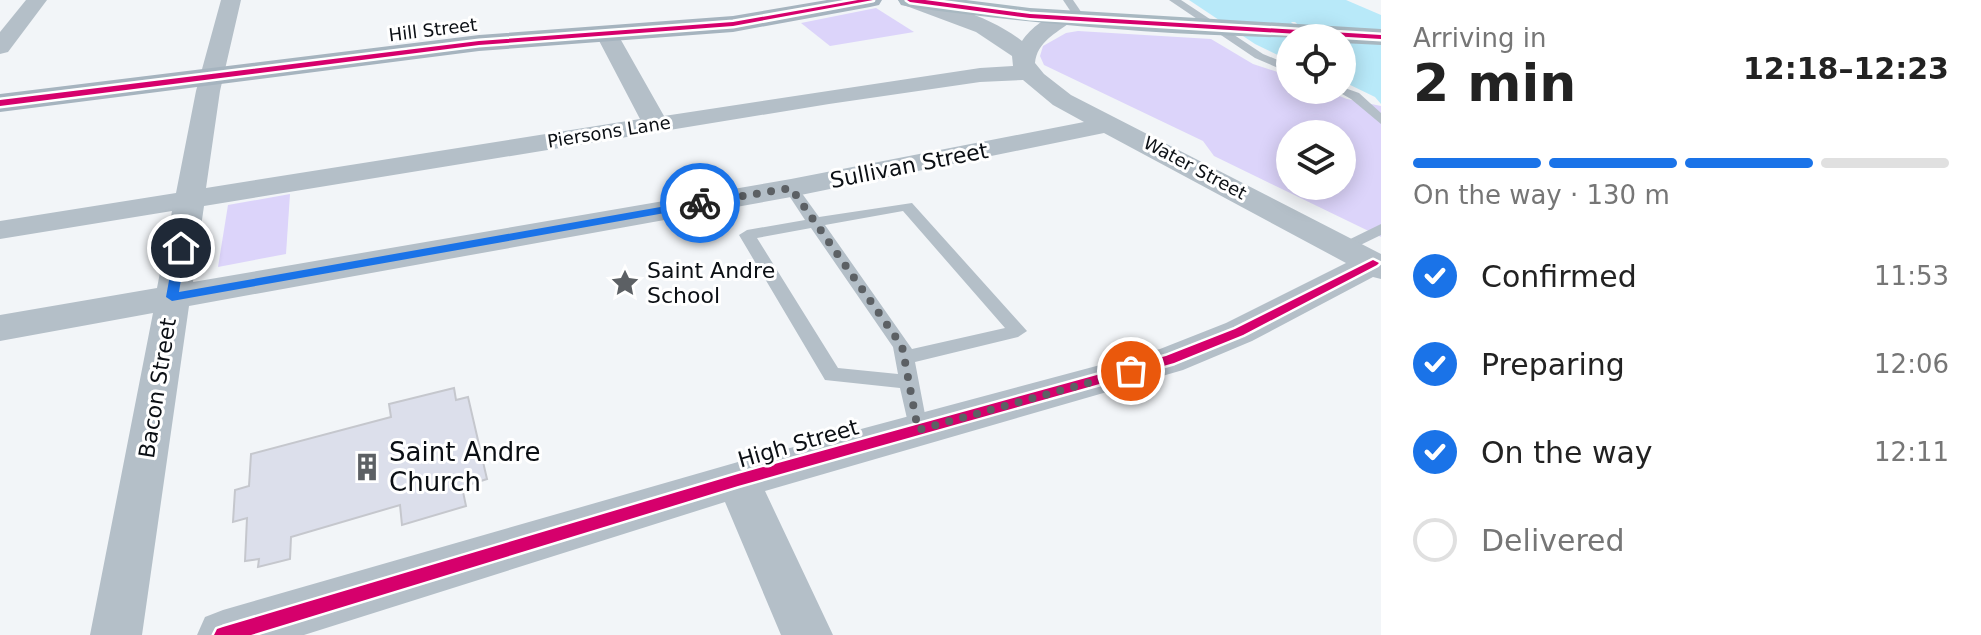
<!DOCTYPE html>
<html lang="en">
<head>
<meta charset="utf-8">
<style>
	:root { --surface:#fff; --page:#f2f2f2; --text:#222; --muted:#767676; --line:#e0e0e0; --accent:#1a73e8 }
	body { margin:0; font-family:"DejaVu Sans",sans-serif; background:var(--page); color:var(--text); height:100vh; display:flex; flex-direction:column; font-size:30px; white-space:nowrap }
	* { box-sizing:border-box; margin:0 }
	p { font-size:26px; color:var(--muted) }
	.icon { flex:none; width:44px; height:44px; fill:none; stroke:currentColor; stroke-width:2; stroke-linecap:round; stroke-linejoin:round }
	.map { position:relative; flex:1; overflow:hidden }
	.side { display:flex; flex-direction:column; background:var(--surface); width:600px }
	.side>* { flex:none }
	.tools { position:absolute; left:1276px; top:24px; display:grid; gap:16px }
	.tools a { display:grid; place-items:center; width:80px; height:80px; border-radius:50%; background:var(--surface); box-shadow:0 4px 20px #0003; font-size:40px }
	.pin { position:absolute; display:grid; place-items:center; width:68px; height:68px; color:#fff; margin:-34px; border:4px solid #fff; border-radius:50%; box-shadow:0 2px 8px #0007 }
	.courier { position:absolute; display:grid; place-items:center; width:80px; height:80px; margin:-40px; border:6px solid #1a73e8; border-radius:50%; background:#fff; color:#222; box-shadow:0 2px 10px #0007 }
	.head em { font-style:normal; font-weight:700 }
	.head div { display:flex; flex-direction:column-reverse }
	.head { display:flex; align-items:center; justify-content:space-between; height:136px; padding:0 32px }
	h1 { font-size:52px; font-weight:700; line-height:60px }
	.bar { display:grid; grid-template-columns:repeat(4,1fr); gap:12px 8px; align-content:center; height:96px; padding:0 32px }
	.bar i { height:10px; border-radius:6px; background:var(--line) }
	.bar .selected { background:var(--accent) }
	.bar p { grid-column:span 4 }
	ol { padding:0 32px; list-style:none }
	li { display:flex; align-items:center; gap:24px; height:88px }
	li p { margin-inline-start:auto }
	li .icon { padding:8px; border-radius:50%; background:var(--accent); color:#fff; stroke-width:4 }
	li:last-child { color:var(--muted) }
	li i { width:44px; height:44px; border:4px solid var(--line); border-radius:50% }
	main { display:flex; flex:1; min-height:0 }
	.map>svg:first-child { display:block }
	.green { fill:#dcd4fa; fill-rule:evenodd }
	.water { fill:#b8e9f9 }
	.building { fill:#dcdfeb; stroke:#c5c7cd; stroke-width:2 }
	.lines { fill:none; stroke-linecap:round; stroke-linejoin:round }
	.lane { fill:#b4bfc8; fill-rule:evenodd }
	.street { fill:#b4bfc8; fill-rule:evenodd }
	.secondary { fill:#a6b4bf; fill-rule:evenodd }
	.primary { fill:#a8b8c1; fill-rule:evenodd }
	.cycleway-casing { stroke:#fff; stroke-width:5 }
	.cycleway { fill:#d6006c; fill-rule:evenodd }
	.route { fill:#1a73e8 }
	.done { stroke:#5c6064; stroke-width:8; stroke-dasharray:0 14.4 }
	.labels { text-anchor:middle; stroke-width:6; stroke-linejoin:round; paint-order:stroke }
	.far-street-label { font-size:18px; fill:#0b0f14; stroke:#fff }
	.street-label { font-size:22px; fill:#0b0f14; stroke:#fff }
	.poi-label { font-size:22px; fill:#0b0f14; stroke:#fff; text-anchor:start }
	.near-poi-label { font-size:26px; fill:#0b0f14; stroke:#fff; text-anchor:start }
</style>
</head>
<body>
<main>
<div class="map">
<svg width="1381" height="635" viewBox="0 0 1381 635">
	<rect width="100%" height="100%" fill="#f2f5f8"/>
	<g class="green">
		<path d="M 876,8 L 914,32 L 830,46 L 801,23 Z"/>
		<path d="M 1078,31 L 1211,39 L 1253,64 L 1290,76 L 1290,90 L 1324,90 L 1347,99 L 1381,106 L 1381,237 L 1214,156 L 1203,141 L 1044,65 L 1040,56 L 1043,46 L 1066,33 ZM 1290,134 L 1342,134 L 1342,186 L 1290,186 Z"/>
		<path d="M 290,194 L 286,254 L 218,267 L 228,205 Z"/>
	</g>
	<path class="water" d="M 1189,0 L 1346,0 L 1381,15 L 1381,104 L 1375,97 L 1342,81 L 1342,38 L 1313,38 L 1295,22 L 1291,22 L 1307,38 L 1290,38 L 1290,61 L 1255,44 Z"/>
	<path class="building" d="M 454,388 L 456,400 L 468,397 L 487,479 L 462,487 L 466,506 L 402,525 L 400,505 L 291,537 L 290,559 L 258,567 L 259,559 L 245,561 L 247,518 L 233,522 L 235,490 L 249,486 L 251,454 L 391,417 L 389,404 Z"/>
	<g class="lines">
		<g class="lane">
			<path d="M 1063,0 L 1073,0 L 1086,19 L 1085,21 L 1077,21 Z"/>
			<path d="M 1169,0 L 1181,0 L 1263,54 L 1290,65 L 1290,73 L 1255,58 Z"/>
			<path d="M 1342,87 L 1359,93 L 1381,113 L 1381,124 L 1351,99 L 1335,90 L 1342,90 Z"/>
			<path d="M 791,184 L 796,185 L 819,217 L 912,203 L 1027,331 L 1018,337 L 915,362 L 928,430 L 925,436 L 918,438 L 911,436 L 900,388 L 825,380 L 739,235 L 747,230 L 805,220 L 784,188 ZM 903,211 L 1005,328 L 912,349 L 825,225 ZM 811,228 L 893,347 L 898,374 L 838,368 L 757,238 Z"/>
			<path d="M 1381,224 L 1381,235 L 1348,251 L 1342,252 L 1334,247 Z"/>
		</g>
		<g class="street">
			<path d="M 26,0 L 47,0 L 8,52 L 0,54 L 0,32 Z"/>
			<path d="M 221,0 L 241,0 L 220,91 L 206,188 L 640,119 L 595,33 L 606,26 L 617,33 L 664,116 L 980,68 L 1013,66 L 1012,56 L 976,32 L 901,4 L 898,0 C 940,0 988,15 1022,41 C 1031,27 1054,9 1071,14 L 1075,18 L 1071,22 C 1056,33 1037,42 1035,63 L 1044,74 L 1071,95 L 1381,254 L 1381,279 L 1373,277 L 1252,341 L 1183,370 L 765,491 L 833,635 L 781,635 L 725,502 L 304,635 L 197,635 L 205,617 L 223,610 L 738,462 L 1160,349 L 1226,323 L 1346,263 L 1104,133 L 791,197 L 189,306 L 142,635 L 90,635 L 153,313 L 0,341 L 0,315 L 157,288 L 172,211 L 0,239 L 0,221 L 176,193 L 196,91 ZM 1023,80 L 1053,105 L 1084,122 L 791,179 L 193,282 L 204,206 L 829,104 L 980,82 Z"/>
		</g>
		<path class="secondary" d="M 827,0 L 882,0 L 879,5 L 870,7 L 733,32 L 479,51 L 0,112 L 0,94 L 479,35 L 733,16 Z"/>
		<path class="primary" d="M 898,0 L 966,0 L 1030,8 L 1381,29 L 1381,45 L 1342,43 L 1342,38 C 1200,38 1053,27 910,7 L 901,5 Z"/>
		<defs>
			<g id="cycleway">
				<path d="M 858,0 L 873,0 L 733,26 L 479,45 L 0,106 L 0,100 L 479,41 L 733,22 Z"/>
				<path d="M 907,0 L 925,0 L 1030,14 L 1381,35 L 1381,39 L 1030,18 L 910,2 Z"/>
				<path d="M 1373,260 L 1379,263 L 1377,265 L 1243,335 L 1174,363 L 738,486 L 251,635 L 214,635 L 217,629 L 223,627 L 738,474 L 1166,356 L 1235,329 Z"/>
			</g>
		</defs>
		<use href="#cycleway" class="cycleway-casing"/>
		<use href="#cycleway" class="cycleway"/>
	</g>
	<path class="route" d="M 700,200 L 706,203 L 704,206 L 172,301 L 166,297 L 175,248 L 181,245 L 186,248 L 179,292 Z"/>
	<g class="lines">
		<path class="done" d="M 700,203 L 791,188 L 902,346 L 918,430 L 1131,371"/>
	</g>
	<defs>
		<symbol id="sight-bare" viewBox="-9 -9 18 18"><path d="M0-6L1.8-2.2L6-1.7L2.9 1.2L3.7 5.4L0 3.3L-3.7 5.4L-2.9 1.2L-6-1.7L-1.8-2.2Z" fill="#5c6064" stroke="#fff" stroke-width="2.5" paint-order="stroke"/></symbol>
		<symbol id="building-bare" viewBox="-9 -9 18 18"><path d="M-4-6H4V6H1V3H-1V6H-4ZM-2.5-4.3h1.7v1.8h-1.7ZM.8-4.3h1.7v1.8H.8ZM-2.5-1h1.7V.8h-1.7ZM.8-1h1.7V.8H.8Z" fill="#5c6064" stroke="#fff" stroke-width="2.5" paint-order="stroke"/></symbol>
	</defs>
	<g fill-rule="evenodd">
		<use href="#sight-bare" x="605" y="263" width="40" height="40"/>
		<use href="#building-bare" x="347" y="447" width="40" height="40"/>
	</g>
	<g class="labels">
		<g class="far-street-label">
			<text transform="translate(433 30) rotate(-7)" y="6">Hill Street</text>
			<text transform="translate(609 132) rotate(-9)" y="6">Piersons Lane</text>
			<text transform="translate(1195 168) rotate(28)" y="6">Water Street</text>
		</g>
		<g class="street-label">
			<text transform="translate(909 165) rotate(-11)" y="8">Sullivan Street</text>
			<text transform="translate(157 388) rotate(-81)" y="8">Bacon Street</text>
			<text transform="translate(798 443) rotate(-16)" y="8">High Street</text>
		</g>
		<g class="poi-label">
			<text x="647" y="278">Saint Andre<tspan x="647" dy="25">School</tspan></text>
		</g>
		<g class="near-poi-label">
			<text x="389" y="461">Saint Andre<tspan x="389" dy="30">Church</tspan></text>
		</g>
	</g>
</svg>
<div class="tools">
<a><svg class="icon" aria-label="locate" viewBox="0 0 24 24"><circle cx="12" cy="12" r="6"/><path d="M12 2v4M12 18v4M2 12h4M18 12h4"/></svg></a>
<a><svg class="icon" aria-label="layers" viewBox="0 0 24 24"><path d="M12 4l9 5-9 5-9-5zM3 14l9 5 9-5"/></svg></a>
</div>
<div class="pin" style="left:1131px;top:371px;background:#ea580c"><svg class="icon" aria-label="bag" viewBox="0 0 24 24"><path d="M5 8h14l-1 12H6zM9 8a3 3 0 0 1 6 0"/></svg></div>
<div class="pin" style="left:181px;top:248px;background:#1f2937"><svg class="icon" aria-label="home" viewBox="0 0 24 24"><path d="M3 11l9-7 9 7M6 9v11h12V9"/></svg></div>
<div class="courier" style="left:700px;top:203px"><svg class="icon" aria-label="bike" viewBox="0 0 24 24"><circle cx="6" cy="16" r="4"/><circle cx="18" cy="16" r="4"/><path d="M6 16l4-8h5l3 8M10 8l3 8H6M13 5h3"/></svg></div>
</div>
<section class="side">
<div class="head"><div><h1>2 min</h1><p>Arriving in</p></div><em>12:18–12:23</em></div>
<div class="bar"><i class="selected"></i><i class="selected"></i><i class="selected"></i><i></i><p>On the way · 130 m</p></div>
<ol>
<li><svg class="icon" aria-label="check" viewBox="0 0 24 24"><path d="M5 12l5 5 9-10"/></svg>Confirmed<p>11:53</p></li>
<li><svg class="icon" aria-label="check" viewBox="0 0 24 24"><path d="M5 12l5 5 9-10"/></svg>Preparing<p>12:06</p></li>
<li><svg class="icon" aria-label="check" viewBox="0 0 24 24"><path d="M5 12l5 5 9-10"/></svg>On the way<p>12:11</p></li>
<li><i></i>Delivered</li>
</ol>
</section>
</main>
</body>
</html>
